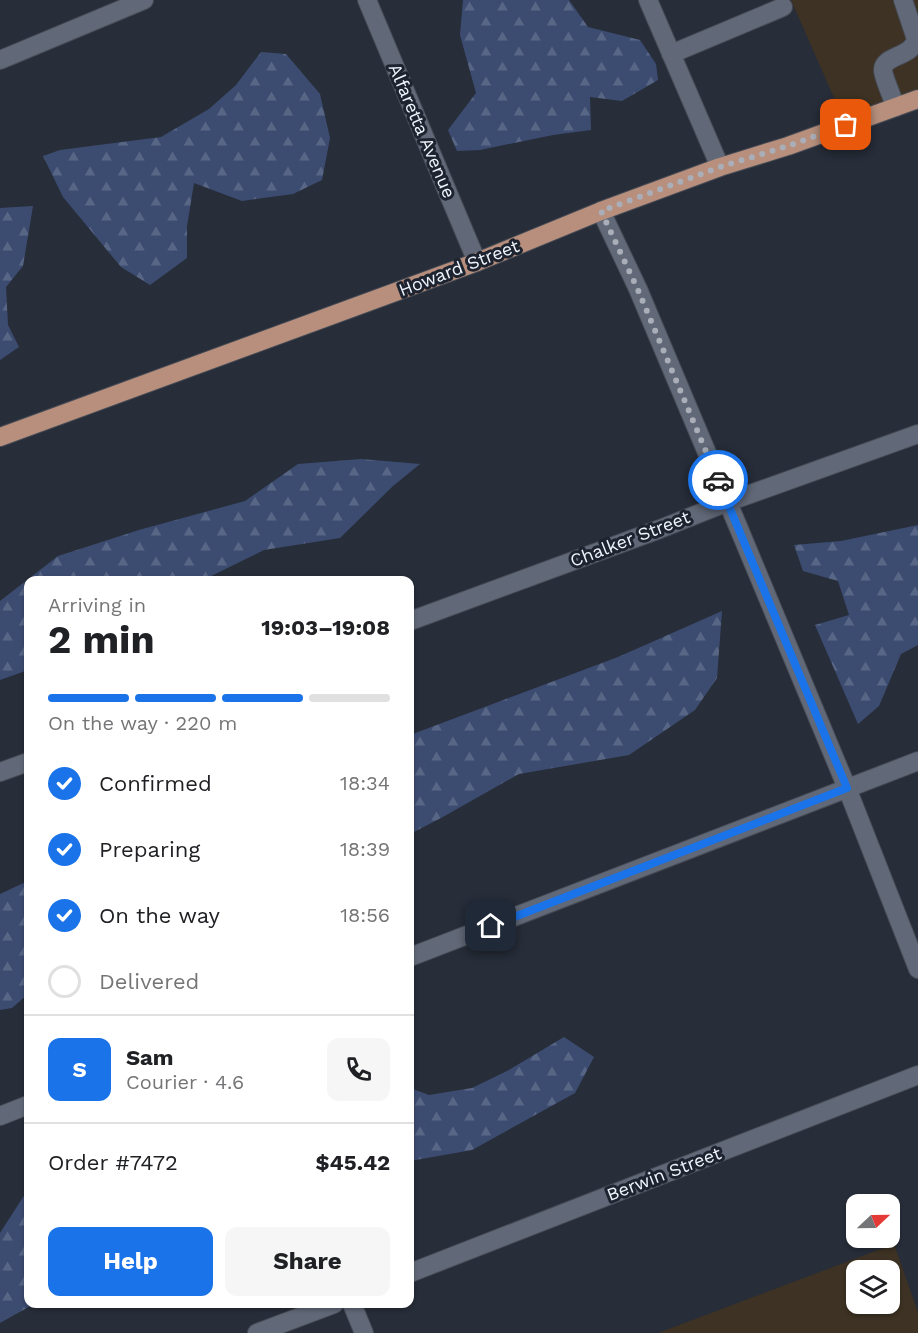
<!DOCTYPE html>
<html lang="en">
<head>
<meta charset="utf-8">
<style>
	:root { --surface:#fff; --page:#f6f6f6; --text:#202124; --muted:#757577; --line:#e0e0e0; --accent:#1a73e8 }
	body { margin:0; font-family:"Work Sans",sans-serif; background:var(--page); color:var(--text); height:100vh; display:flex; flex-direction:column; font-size:22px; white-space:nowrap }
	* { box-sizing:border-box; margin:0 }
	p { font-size:20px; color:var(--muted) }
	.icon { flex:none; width:33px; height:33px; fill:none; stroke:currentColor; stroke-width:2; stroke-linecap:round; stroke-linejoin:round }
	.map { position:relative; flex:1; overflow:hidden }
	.drawer { position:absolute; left:24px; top:576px; width:390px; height:732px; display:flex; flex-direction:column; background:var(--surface); border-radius:12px; box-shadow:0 2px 4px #0004 }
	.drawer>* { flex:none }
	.needle { width:39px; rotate:68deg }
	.fabs { position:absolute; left:846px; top:1194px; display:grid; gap:12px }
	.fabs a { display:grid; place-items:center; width:54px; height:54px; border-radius:12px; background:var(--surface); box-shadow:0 2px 4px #0004; font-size:30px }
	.pin { position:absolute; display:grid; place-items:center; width:51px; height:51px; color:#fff; margin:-26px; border-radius:12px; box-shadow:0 3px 9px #0006 }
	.courier { position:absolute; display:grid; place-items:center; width:60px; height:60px; margin:-30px; border:4px solid #1a73e8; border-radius:50%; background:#fff; color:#222; box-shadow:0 2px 8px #0007 }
	.headline em { font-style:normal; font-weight:700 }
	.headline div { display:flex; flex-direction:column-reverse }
	.headline { display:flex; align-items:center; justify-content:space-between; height:102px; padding:0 24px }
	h1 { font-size:39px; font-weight:700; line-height:45px }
	.bar { display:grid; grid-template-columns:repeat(4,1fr); gap:9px 6px; align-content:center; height:72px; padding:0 24px }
	.bar i { height:8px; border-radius:4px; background:var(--line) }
	.bar .current { background:var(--accent) }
	.bar p { grid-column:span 4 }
	.line { display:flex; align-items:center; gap:15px; padding:0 24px; border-top:2px solid var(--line) }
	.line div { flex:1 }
	.round { display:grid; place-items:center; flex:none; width:63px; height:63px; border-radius:12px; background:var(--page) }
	ol { padding:0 24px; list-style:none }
	li { display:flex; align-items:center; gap:18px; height:66px }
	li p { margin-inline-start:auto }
	li .icon { padding:6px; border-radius:50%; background:var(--accent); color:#fff; stroke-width:4 }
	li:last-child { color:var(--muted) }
	li i { width:33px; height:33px; border:3px solid var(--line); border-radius:50% }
	.cta { display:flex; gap:12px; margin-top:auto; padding:12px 24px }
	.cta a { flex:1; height:69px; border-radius:12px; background:var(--accent); color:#fff; font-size:24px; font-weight:700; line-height:69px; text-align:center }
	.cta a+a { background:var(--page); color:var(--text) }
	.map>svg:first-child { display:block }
	.commercial { fill:#3d3223; fill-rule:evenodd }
	.forest { fill:url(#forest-firs) }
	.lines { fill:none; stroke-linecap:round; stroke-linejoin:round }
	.minor-casing { stroke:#464b55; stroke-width:20 }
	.major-casing { stroke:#464b55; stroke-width:20 }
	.minor { stroke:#616877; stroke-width:18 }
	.major { stroke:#b78f7c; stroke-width:18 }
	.done { stroke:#a9aeb8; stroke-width:6; stroke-dasharray:0 10.8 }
	.route { stroke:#1a73e8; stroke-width:8 }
	.labels { text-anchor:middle; stroke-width:6; stroke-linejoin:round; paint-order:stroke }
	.street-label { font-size:18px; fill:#eff4fc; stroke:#1d232f }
</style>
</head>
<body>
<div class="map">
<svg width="918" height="1333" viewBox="0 0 918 1333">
	<defs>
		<pattern id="forest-firs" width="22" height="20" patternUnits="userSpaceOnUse" patternTransform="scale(1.5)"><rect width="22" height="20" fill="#3c4c71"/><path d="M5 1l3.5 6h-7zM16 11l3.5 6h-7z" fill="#586686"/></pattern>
	</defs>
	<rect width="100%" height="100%" fill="#272d39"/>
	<g class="commercial">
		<path d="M 791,0 L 918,0 L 918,99 L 846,125 Z"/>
		<path d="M 894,1244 L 918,1312 L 918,1333 L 658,1333 ZM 856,1270 L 890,1270 L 890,1304 L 856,1304 Z"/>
	</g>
	<g class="forest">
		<path d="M 463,0 L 569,0 L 588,27 L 640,40 L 656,64 L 658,80 L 622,101 L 590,97 L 591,130 L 553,135 L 480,150 L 457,151 L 448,130 L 476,93 L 460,35 Z"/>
		<path d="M 261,52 L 286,54 L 320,94 L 330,138 L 322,180 L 293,194 L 242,201 L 194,183 L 187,226 L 187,258 L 150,285 L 121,267 L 63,197 L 43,156 L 60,150 L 161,137 L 209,109 L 236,85 Z"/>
		<path d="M 33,206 L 23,266 L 6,287 L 8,325 L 19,347 L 0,360 L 0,208 Z"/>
		<path d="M 361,459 L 420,464 L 393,486 L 340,538 L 264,550 L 203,580 L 28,580 L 28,670 L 0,680 L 0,601 L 58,556 L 139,530 L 245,501 L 298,464 Z"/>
		<path d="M 918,525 L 918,645 L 901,654 L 879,706 L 858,724 L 815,625 L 849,615 L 838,581 L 803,571 L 794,545 L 841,541 Z"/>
		<path d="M 722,611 L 717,678 L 695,710 L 629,755 L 519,774 L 441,818 L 410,834 L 410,735 L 618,657 Z"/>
		<path d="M 28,881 L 28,994 L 12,1008 L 0,1010 L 0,894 Z"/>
		<path d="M 564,1037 L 594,1057 L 575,1093 L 472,1150 L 410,1161 L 410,1088 L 429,1095 L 472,1088 L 507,1071 Z"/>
		<path d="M 27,1191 L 28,1191 L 28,1304 L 34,1304 L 0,1323 L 0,1233 Z"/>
	</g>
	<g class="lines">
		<defs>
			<g id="minor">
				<path d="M 367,0 L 477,262"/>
				<path d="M 648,0 L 720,167"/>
				<path d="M 671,54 L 783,7"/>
				<path d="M 0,60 L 144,0"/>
				<path d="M 896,107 C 893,100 883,75 883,70 C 883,55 913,57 916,39 L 903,0"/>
				<path d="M 601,211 L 638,289 L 737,524 L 847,788 L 918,969"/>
				<path d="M 410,621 L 660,529 L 728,502 L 918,434"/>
				<path d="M 0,772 L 28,762"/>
				<path d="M 410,957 L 918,761"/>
				<path d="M 0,1116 L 28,1105"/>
				<path d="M 410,1273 L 918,1075"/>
				<path d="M 352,1304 L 364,1333"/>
				<path d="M 257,1333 L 334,1304"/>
			</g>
			<path id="major" d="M 0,437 L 477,262 L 601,211 L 720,167 L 788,146 L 918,99"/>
		</defs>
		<use href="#minor" class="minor-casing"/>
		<use href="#major" class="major-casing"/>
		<use href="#minor" class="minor"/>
		<use href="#major" class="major"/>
	</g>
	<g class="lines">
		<path class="done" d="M 718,480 L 638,290 L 601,211 L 720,167 L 788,146 L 846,125"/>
		<path class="route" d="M 491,926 L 847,788 L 718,480"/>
	</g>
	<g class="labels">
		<g class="street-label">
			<text transform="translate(422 131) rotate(67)" y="6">Alfaretta Avenue</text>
			<text transform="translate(459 268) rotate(-21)" y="6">Howard Street</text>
			<text transform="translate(630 539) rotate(-21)" y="6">Chalker Street</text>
			<text transform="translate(664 1174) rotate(-21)" y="6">Berwin Street</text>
		</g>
	</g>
</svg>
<div class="fabs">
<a><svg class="needle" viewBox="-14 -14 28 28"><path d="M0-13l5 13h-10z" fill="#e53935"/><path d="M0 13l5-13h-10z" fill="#757577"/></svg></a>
<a><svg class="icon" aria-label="layers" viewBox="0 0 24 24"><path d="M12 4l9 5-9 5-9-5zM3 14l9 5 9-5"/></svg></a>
</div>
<div class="pin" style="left:846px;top:125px;background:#ea580c"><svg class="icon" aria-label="bag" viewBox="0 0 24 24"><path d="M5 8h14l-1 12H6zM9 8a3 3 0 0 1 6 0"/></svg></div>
<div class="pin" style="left:491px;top:926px;background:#1f2937"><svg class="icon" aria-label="home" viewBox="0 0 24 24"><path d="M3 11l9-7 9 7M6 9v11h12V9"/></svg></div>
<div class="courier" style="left:718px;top:480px"><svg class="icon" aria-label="car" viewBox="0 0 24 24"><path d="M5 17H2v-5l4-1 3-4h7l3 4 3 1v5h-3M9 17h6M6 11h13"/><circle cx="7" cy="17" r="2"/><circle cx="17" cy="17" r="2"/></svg></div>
<section class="drawer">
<div class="headline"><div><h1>2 min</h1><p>Arriving in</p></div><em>19:03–19:08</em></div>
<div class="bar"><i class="current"></i><i class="current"></i><i class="current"></i><i></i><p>On the way · 220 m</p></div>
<ol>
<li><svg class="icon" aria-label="check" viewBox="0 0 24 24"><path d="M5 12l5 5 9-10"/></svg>Confirmed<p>18:34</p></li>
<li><svg class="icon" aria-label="check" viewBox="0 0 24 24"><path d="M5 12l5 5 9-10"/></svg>Preparing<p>18:39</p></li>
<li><svg class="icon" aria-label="check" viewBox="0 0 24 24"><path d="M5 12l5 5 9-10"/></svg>On the way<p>18:56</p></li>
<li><i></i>Delivered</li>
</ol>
<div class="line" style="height:108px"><b class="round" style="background:var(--accent);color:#fff">S</b><div><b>Sam</b><p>Courier · 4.6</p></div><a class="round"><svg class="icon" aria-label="phone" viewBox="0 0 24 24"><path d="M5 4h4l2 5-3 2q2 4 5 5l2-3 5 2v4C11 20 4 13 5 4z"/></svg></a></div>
<div class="line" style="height:78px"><div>Order #7472</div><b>$45.42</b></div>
<div class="cta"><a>Help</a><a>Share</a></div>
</section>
</div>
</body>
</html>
